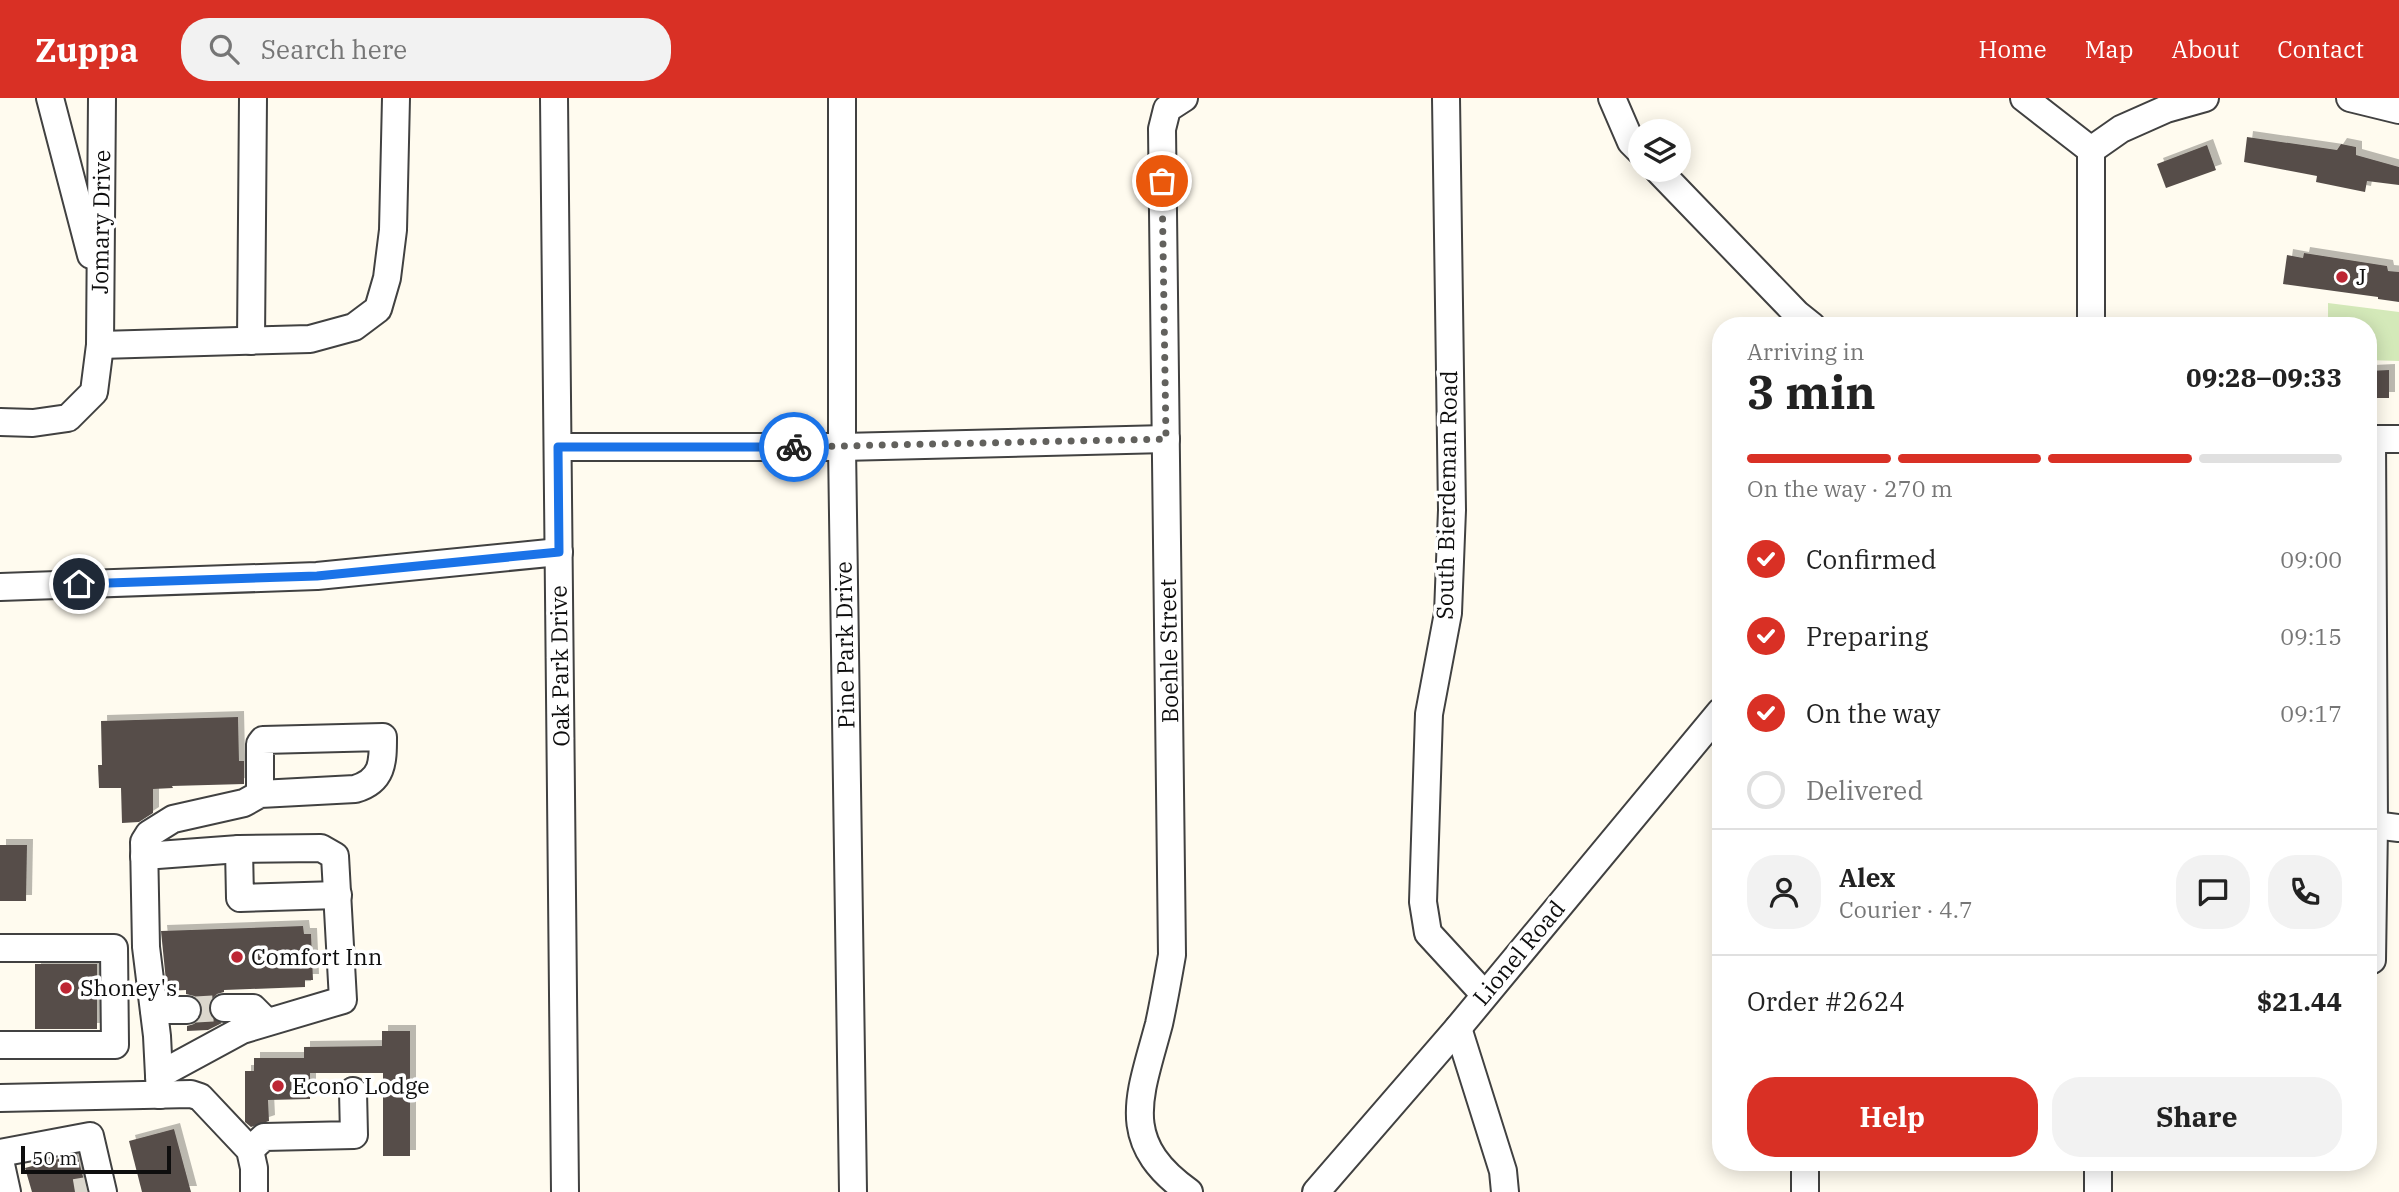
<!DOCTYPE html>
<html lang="en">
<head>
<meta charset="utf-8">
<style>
	:root { --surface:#fff; --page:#f2f2f2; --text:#222; --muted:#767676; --line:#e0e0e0; --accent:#d93025 }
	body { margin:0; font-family:"IBM Plex Serif",serif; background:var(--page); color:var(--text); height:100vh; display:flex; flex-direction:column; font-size:26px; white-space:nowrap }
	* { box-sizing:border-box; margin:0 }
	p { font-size:23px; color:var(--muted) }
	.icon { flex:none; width:38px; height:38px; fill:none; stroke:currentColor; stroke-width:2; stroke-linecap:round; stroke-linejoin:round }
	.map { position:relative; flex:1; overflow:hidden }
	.drawer { position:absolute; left:1712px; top:219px; width:665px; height:854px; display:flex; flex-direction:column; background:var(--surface); border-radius:28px; box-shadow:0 4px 18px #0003 }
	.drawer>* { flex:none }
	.tools { position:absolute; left:1628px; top:21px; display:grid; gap:14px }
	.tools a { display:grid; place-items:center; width:63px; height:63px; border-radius:50%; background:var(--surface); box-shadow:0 4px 18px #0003; font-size:35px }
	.scale { position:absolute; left:21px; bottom:18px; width:150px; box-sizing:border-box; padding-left:7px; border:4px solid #0e0e0e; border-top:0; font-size:19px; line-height:24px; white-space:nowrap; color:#0e0e0e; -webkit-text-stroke:5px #fff; paint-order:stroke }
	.pin { position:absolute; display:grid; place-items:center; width:60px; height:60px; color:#fff; margin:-30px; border:4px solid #fff; border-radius:50%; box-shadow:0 2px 7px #0007 }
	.courier { position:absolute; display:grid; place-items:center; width:70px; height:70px; margin:-35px; border:5px solid #1a73e8; border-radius:50%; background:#fff; color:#222; box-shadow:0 2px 9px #0007 }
	.headline em { font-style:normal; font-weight:800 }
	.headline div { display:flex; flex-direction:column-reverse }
	.headline { display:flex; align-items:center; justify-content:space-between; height:119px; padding:0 35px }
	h1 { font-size:46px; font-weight:800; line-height:52px }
	.bar { display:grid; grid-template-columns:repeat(4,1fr); gap:10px 7px; align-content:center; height:84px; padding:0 35px }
	.bar i { height:9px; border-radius:5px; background:var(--line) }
	.bar .selected { background:var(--accent) }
	.bar p { grid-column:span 4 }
	.line { display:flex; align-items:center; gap:18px; padding:0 35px; border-top:2px solid var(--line) }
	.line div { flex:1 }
	.round { display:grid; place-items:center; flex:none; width:74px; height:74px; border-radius:28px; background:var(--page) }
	ol { padding:0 35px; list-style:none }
	li { display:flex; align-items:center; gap:21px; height:77px }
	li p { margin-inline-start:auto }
	li .icon { padding:7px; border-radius:50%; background:var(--accent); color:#fff; stroke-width:4 }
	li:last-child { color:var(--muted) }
	li i { width:38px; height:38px; border:4px solid var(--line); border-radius:50% }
	.primary-button { display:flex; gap:14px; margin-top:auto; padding:14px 35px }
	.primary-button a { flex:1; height:80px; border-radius:28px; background:var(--accent); color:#fff; font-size:28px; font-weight:800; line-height:80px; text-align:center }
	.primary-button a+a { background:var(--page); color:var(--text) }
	header { display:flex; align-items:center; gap:42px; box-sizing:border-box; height:98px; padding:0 35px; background:var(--accent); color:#fff }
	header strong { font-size:33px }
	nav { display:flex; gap:38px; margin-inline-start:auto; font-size:24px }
	.search { width:490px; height:63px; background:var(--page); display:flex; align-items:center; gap:18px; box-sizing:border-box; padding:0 24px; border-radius:28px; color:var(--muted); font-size:26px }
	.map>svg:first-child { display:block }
	.green { fill:#d4e9b9 }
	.building { fill:#564e4a; filter:url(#shadow) }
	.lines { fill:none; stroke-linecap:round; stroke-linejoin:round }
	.minor-tunnel { stroke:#dbd7cd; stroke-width:26; stroke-dasharray:26 13; stroke-linecap:butt }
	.minor-casing { stroke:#414141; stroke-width:30 }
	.minor { stroke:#fff; stroke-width:26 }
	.done { stroke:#62615d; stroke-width:7; stroke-dasharray:0 12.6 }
	.route { stroke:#1a73e8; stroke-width:9 }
	.poi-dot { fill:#bd2634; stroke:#fff; stroke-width:2.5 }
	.labels { text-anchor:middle; stroke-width:7; stroke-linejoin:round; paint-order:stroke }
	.street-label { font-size:23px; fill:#0e0e0e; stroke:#fff }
	.poi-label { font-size:23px; fill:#0e0e0e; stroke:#fff; text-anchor:start }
</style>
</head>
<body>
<header>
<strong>Zuppa</strong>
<div class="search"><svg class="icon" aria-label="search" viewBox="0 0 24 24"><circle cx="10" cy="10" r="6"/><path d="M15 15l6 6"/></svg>Search here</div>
<nav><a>Home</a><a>Map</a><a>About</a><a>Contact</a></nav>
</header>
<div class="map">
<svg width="2399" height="1094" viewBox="0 0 2399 1094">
	<defs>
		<filter id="shadow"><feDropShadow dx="6" dy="-6" stdDeviation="0" flood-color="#0004"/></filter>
	</defs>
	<rect width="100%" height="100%" fill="#fffbef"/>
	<path class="green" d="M 2328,205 L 2399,214 L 2399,263 L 2368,262 L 2368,228 L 2328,227 Z"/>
	<g class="building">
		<path d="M 2247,39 L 2337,52 L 2341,46 L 2356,49 L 2356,57 L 2399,69 L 2399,87 L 2367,83 L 2365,94 L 2316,84 L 2317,78 L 2244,64 Z"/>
		<path d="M 2207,47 L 2216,72 L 2166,90 L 2157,66 Z"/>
		<path d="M 2304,155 L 2387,168 L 2388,173 L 2399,174 L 2399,204 L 2378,201 L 2378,199 L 2283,186 L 2287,157 L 2303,160 Z"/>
		<path d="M 2389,272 L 2389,300 L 2370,300 L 2370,298 L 2368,298 L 2368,273 Z"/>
		<path d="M 238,619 L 239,663 L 244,663 L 244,686 L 172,688 L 173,690 L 153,691 L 153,715 L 139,724 L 122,725 L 121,690 L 99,690 L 98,667 L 102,667 L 101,623 Z"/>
		<path d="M 0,747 L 27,747 L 26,803 L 0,803 Z"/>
		<path d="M 303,828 L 304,836 L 311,836 L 313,882 L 305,882 L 305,889 L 224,892 L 224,894 L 217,896 L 211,902 L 208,909 L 211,918 L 222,925 L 208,932 L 187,933 L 187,928 L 194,926 L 200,920 L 203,911 L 200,904 L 194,898 L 186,896 L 186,892 L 167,893 L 161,833 Z"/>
		<rect x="35" y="866" width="62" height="65"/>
		<path d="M 382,933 L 410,933 L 410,1058 L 383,1058 L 383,975 L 310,975 L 310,1001 L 268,1002 L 269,1023 L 251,1029 L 245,1024 L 245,973 L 254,973 L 254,960 L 304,960 L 304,949 L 382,948 Z"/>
		<path d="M 174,1031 L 191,1094 L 142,1094 L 129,1043 Z"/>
		<path d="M 77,1056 L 87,1094 L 32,1094 L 25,1070 Z"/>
	</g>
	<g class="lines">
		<g class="minor-tunnel">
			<path d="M 187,912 L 224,910"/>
			<path d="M 75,1094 L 87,1092"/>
		</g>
		<defs>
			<g id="minor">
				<path d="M 50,0 L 91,157"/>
				<path d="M 554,0 L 565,1094"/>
				<path d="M 842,0 L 842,349 L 853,1094"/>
				<path d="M 1184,0 L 1167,11 L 1162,31 L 1172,857 C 1168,880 1164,903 1159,926 C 1140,998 1117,1043 1189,1094"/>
				<path d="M 1446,0 L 1452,412 L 1448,515 L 1429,616 L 1423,804 L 1428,835 L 1484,896"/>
				<path d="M 1612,0 L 1631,44 L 1640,53"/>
				<path d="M 2024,0 L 2091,52 L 2121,31 L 2166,11 L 2205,0"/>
				<path d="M 2350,0 L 2399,12"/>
				<path d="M 2091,52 L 2091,228"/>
				<path d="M 1658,72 L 1797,216 L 1812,228"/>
				<path d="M 251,243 L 253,0"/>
				<path d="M 100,247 L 310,241 L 354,229 L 378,211 L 387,180 L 393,132 L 396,0"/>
				<path d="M 0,324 L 33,325 L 68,320 L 94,294 L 100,247 L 102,0"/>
				<path d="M 2368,341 L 2399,341"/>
				<path d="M 2372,341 L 2374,727 L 2372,862"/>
				<path d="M 558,349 L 842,349 L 1166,341"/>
				<path d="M 0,489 L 317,478 L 559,454"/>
				<path d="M 2374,727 L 2399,730"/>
				<path d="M 239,751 L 240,800 L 338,797"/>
				<path d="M 144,758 L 239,751 L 321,750 L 335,758 L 343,902 L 242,932 L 159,977"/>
				<path d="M 0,850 L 114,850 L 115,947 L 0,947"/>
				<path d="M 224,910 L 253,910 L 267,924"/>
				<path d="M 154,912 L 187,912"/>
				<path d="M 1458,930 L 1503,1073 L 1505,1094"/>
				<path d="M 160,997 L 157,938 L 146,849 L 144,744 L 149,736 L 173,721 L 244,705 L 260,696 L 355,691 C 383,683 383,664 383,639 L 263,642 L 260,646 L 260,696"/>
				<path d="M 0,1000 L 191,996 L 200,999 L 250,1052 L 254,1070 L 254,1094"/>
				<path d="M 250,1052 L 264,1039 L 354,1037 L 353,993"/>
				<path d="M 0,1055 L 90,1038 L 103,1094"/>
				<path d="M 0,1062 L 7,1094"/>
				<path d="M 1805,1064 L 1805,1094"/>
				<path d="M 2098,1064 L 2098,1094"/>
				<path d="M 1316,1094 L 1458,930 L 1720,614"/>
			</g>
		</defs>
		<use href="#minor" class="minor-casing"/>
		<use href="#minor" class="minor"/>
	</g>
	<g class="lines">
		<path class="done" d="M 794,349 L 1166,341 L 1162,83"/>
		<path class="route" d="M 79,486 L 317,478 L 559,454 L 558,349 L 794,349"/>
	</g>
	<g class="poi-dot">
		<circle cx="2342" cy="179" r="7"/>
		<circle cx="237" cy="859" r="7"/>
		<circle cx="66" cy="890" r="7"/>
		<circle cx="278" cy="988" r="7"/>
	</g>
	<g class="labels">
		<g class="street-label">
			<text transform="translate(101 124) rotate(-89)" y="8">Jomary Drive</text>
			<text transform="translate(1447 397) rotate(-89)" y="8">South Bierdeman Road</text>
			<text transform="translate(845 547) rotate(-91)" y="8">Pine Park Drive</text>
			<text transform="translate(1169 553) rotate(-91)" y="8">Boehle Street</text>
			<text transform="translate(560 568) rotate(-91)" y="8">Oak Park Drive</text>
			<text transform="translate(1519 855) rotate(-50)" y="8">Lionel Road</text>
		</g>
		<g class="poi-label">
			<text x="2356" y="187">J</text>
			<text x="251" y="867">Comfort Inn</text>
			<text x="80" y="898">Shoney's</text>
			<text x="292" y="996">Econo Lodge</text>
		</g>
	</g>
</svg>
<div class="tools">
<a><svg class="icon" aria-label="layers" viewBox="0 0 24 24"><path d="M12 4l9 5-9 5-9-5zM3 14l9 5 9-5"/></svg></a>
</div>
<div class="scale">50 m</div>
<div class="pin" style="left:1162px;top:83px;background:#ea580c"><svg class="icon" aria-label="bag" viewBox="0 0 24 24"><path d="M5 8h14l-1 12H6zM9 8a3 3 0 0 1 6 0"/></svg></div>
<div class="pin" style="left:79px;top:486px;background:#1f2937"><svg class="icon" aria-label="home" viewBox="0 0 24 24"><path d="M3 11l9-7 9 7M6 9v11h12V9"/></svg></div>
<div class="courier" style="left:794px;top:349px"><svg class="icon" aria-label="bike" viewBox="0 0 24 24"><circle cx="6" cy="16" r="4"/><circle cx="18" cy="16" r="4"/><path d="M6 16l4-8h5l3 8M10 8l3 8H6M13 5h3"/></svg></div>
<section class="drawer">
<div class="headline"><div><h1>3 min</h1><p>Arriving in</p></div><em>09:28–09:33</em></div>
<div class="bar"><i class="selected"></i><i class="selected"></i><i class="selected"></i><i></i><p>On the way · 270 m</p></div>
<ol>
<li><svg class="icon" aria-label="check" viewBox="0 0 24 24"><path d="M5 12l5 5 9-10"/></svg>Confirmed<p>09:00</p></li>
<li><svg class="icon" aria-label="check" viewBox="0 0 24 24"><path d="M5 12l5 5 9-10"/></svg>Preparing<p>09:15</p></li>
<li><svg class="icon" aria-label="check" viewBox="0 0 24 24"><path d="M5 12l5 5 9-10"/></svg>On the way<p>09:17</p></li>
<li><i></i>Delivered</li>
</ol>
<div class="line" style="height:126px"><a class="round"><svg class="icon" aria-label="person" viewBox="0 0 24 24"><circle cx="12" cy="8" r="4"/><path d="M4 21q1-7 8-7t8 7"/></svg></a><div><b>Alex</b><p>Courier · 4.7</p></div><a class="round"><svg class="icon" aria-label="chat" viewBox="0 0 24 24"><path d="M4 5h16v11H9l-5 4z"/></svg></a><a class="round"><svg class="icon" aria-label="phone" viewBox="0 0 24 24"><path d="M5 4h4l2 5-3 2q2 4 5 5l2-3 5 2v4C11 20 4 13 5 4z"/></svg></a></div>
<div class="line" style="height:91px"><div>Order #2624</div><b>$21.44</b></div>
<div class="primary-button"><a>Help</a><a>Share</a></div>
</section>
</div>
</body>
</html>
